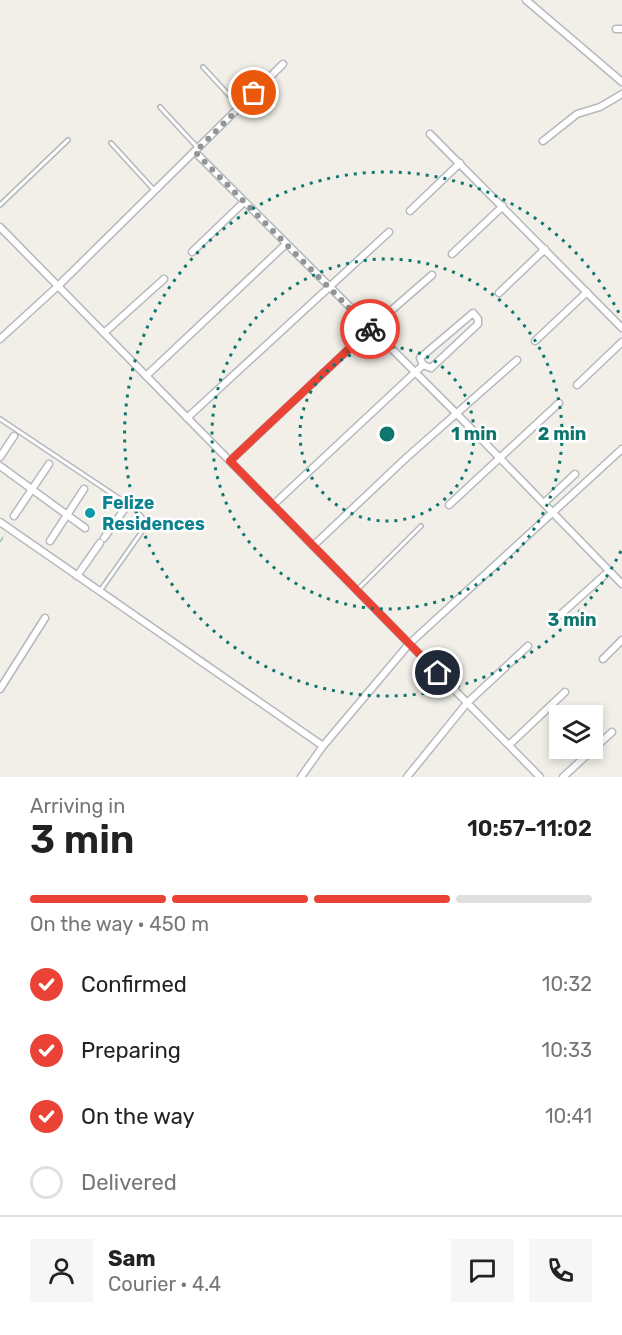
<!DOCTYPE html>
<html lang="en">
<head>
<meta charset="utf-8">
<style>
	:root { --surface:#fff; --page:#f6f6f6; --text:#222; --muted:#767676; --line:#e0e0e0; --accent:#ea4335 }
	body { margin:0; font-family:Rubik,sans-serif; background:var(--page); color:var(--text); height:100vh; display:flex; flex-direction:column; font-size:22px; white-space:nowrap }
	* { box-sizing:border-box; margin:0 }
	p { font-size:20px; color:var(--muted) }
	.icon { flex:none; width:33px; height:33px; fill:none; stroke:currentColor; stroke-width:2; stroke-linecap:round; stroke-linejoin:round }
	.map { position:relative; height:777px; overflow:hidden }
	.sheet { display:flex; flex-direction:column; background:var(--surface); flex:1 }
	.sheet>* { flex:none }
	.tools { position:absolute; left:549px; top:705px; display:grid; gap:12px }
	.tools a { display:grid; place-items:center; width:54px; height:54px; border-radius:0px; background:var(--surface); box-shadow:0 3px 9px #0003; font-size:30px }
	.pin { position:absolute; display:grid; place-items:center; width:51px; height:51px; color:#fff; margin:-26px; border:3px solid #fff; border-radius:50%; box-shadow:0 2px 6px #0007 }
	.courier { position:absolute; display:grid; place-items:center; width:60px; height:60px; margin:-30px; border:4px solid #ea4335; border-radius:50%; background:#fff; color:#222; box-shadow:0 2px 8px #0007 }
	.summary em { font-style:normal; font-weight:600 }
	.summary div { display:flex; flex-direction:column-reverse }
	.summary { display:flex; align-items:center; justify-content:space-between; height:102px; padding:0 30px }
	h1 { font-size:39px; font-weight:600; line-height:45px }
	.bar { display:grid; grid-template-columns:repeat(4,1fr); gap:9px 6px; align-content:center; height:72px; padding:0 30px }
	.bar i { height:8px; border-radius:4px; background:var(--line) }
	.bar .on { background:var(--accent) }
	.bar p { grid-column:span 4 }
	.line { display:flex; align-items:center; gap:15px; padding:0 30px; border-top:2px solid var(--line) }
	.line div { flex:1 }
	.round { display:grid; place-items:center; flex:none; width:63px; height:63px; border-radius:0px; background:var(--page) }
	ol { padding:0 30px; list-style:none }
	li { display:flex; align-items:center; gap:18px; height:66px }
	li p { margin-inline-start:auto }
	li .icon { padding:6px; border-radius:50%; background:var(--accent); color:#fff; stroke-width:4 }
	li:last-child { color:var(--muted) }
	li i { width:33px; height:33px; border:3px solid var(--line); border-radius:50% }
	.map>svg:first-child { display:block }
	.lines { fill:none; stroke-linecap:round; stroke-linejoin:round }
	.service-casing { stroke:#b5b8bc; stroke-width:6 }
	.minor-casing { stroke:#b5b8bc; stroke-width:9 }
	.path { stroke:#9cc7a9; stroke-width:1.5; stroke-dasharray:6 3; stroke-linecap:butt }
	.service { stroke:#fff; stroke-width:3 }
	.minor { stroke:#fff; stroke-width:6 }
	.done { stroke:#929495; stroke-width:6; stroke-dasharray:0 10.8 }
	.route { stroke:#ea4335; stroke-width:8 }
	.ring { fill:none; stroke:#0f766e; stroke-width:3; stroke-dasharray:3 6 }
	.culture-dot { fill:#0f9aa8; stroke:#fff; stroke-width:2 }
	.labels { text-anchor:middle; stroke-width:5; stroke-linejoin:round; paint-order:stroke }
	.culture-label { font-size:18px; font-weight:bold; fill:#0d838f; stroke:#fff; text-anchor:start }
	.centre { fill:#0f766e; stroke:#fff; stroke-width:3 }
	.ring-label { font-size:18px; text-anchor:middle; font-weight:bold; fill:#0f766e; stroke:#fff; stroke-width:5; stroke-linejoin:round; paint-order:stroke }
</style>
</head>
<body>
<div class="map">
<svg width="622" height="777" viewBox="0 0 622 777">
	<rect width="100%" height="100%" fill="#f1efe8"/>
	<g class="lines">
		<defs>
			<g id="service">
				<path d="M 203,67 L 239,106"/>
				<path d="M 160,107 L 197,147"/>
				<path d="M 111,143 L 154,190"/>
				<path d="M 0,205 L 68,140"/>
				<path d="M 0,419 L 135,509 L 144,520 L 143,530 L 100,591"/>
				<path d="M 357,590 L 421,526"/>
			</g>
			<g id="minor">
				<path d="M 526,0 L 622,82"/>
				<path d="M 616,29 L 622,29"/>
				<path d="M 430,134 L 622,328"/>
				<path d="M 543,141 L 577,114 L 600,107 L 622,94"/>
				<path d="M 195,152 L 456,413 L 622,584"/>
				<path d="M 410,211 L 460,163"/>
				<path d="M 0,227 L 540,777"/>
				<path d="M 192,252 L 244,202"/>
				<path d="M 452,254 L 503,206"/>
				<path d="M 499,293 L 545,249"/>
				<path d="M 473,313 L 478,319 L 478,324 L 431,368 L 423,365 L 420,358 Z"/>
				<path d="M 104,333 L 164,279"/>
				<path d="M 0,339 L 58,286 L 283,64"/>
				<path d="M 535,341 L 587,292"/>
				<path d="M 146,376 L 286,244"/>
				<path d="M 577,385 L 622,342"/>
				<path d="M 187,418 L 389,232"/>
				<path d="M 0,457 L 14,436"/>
				<path d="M 230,461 L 370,329 L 432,275"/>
				<path d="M 0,466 L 85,528"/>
				<path d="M 544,503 L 575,474"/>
				<path d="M 273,505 L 423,365"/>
				<path d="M 449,505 L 559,403"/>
				<path d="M 14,516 L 49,464"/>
				<path d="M 0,522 L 323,746"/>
				<path d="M 104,538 L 128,504"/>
				<path d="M 50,541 L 84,489"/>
				<path d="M 313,546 L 406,458 L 517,360"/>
				<path d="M 77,576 L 100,543"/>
				<path d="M 560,615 L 609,571"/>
				<path d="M 603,659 L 622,640"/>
				<path d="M 0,689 L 45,618"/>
				<path d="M 509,745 L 565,692"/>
				<path d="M 301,777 L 323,746 L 409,644 L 622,449"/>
				<path d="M 407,777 L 467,703 L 528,646"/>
				<path d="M 563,777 L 612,732"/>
			</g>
		</defs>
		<use href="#service" class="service-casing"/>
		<use href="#minor" class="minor-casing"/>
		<path class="path" d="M 0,542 L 5,534"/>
		<use href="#service" class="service"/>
		<use href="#minor" class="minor"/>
	</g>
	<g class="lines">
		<path class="done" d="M 254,93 L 195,152 L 370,329"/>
		<path class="route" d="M 370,329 L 230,461 L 438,673"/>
	</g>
	<g class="ring">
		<circle cx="387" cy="434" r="87"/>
		<circle cx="387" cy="434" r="175"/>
		<path d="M621 551A262 262 0 1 1 621 317"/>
	</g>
	<circle class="culture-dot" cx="90" cy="513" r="6"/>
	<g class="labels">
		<g class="culture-label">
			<text x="102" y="509">Felize<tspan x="102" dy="21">Residences</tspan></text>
		</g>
	</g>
	<circle cx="387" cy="434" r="9" class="centre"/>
	<g class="ring-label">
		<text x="474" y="440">1 min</text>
		<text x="562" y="440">2 min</text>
		<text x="572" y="626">3 min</text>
	</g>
</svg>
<div class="tools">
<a><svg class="icon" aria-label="layers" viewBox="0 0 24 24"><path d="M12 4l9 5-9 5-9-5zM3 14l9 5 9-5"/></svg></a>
</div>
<div class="pin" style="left:254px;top:93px;background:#ea580c"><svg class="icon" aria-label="bag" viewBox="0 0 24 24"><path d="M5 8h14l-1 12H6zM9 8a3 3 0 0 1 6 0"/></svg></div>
<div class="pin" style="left:438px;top:673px;background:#1f2937"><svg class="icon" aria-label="home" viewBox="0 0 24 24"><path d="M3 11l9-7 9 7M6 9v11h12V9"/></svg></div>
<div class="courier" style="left:370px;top:329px"><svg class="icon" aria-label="bike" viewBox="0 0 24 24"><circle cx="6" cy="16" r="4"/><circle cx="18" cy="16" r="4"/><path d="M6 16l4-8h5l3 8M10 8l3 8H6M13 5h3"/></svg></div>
</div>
<section class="sheet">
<div class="summary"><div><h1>3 min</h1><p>Arriving in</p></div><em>10:57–11:02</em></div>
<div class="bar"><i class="on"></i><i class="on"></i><i class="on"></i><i></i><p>On the way · 450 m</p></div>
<ol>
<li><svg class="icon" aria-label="check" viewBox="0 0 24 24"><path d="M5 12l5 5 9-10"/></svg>Confirmed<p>10:32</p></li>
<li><svg class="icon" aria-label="check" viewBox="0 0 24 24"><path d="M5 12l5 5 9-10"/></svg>Preparing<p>10:33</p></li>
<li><svg class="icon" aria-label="check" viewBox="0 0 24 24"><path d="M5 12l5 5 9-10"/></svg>On the way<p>10:41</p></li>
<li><i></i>Delivered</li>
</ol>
<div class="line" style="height:108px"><a class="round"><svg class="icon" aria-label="person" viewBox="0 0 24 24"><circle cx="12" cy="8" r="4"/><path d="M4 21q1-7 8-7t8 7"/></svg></a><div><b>Sam</b><p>Courier · 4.4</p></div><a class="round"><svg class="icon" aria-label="chat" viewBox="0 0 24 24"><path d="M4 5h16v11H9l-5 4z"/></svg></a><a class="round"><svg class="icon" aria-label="phone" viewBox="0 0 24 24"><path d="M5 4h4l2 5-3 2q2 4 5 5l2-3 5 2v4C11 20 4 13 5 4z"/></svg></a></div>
</section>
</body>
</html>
